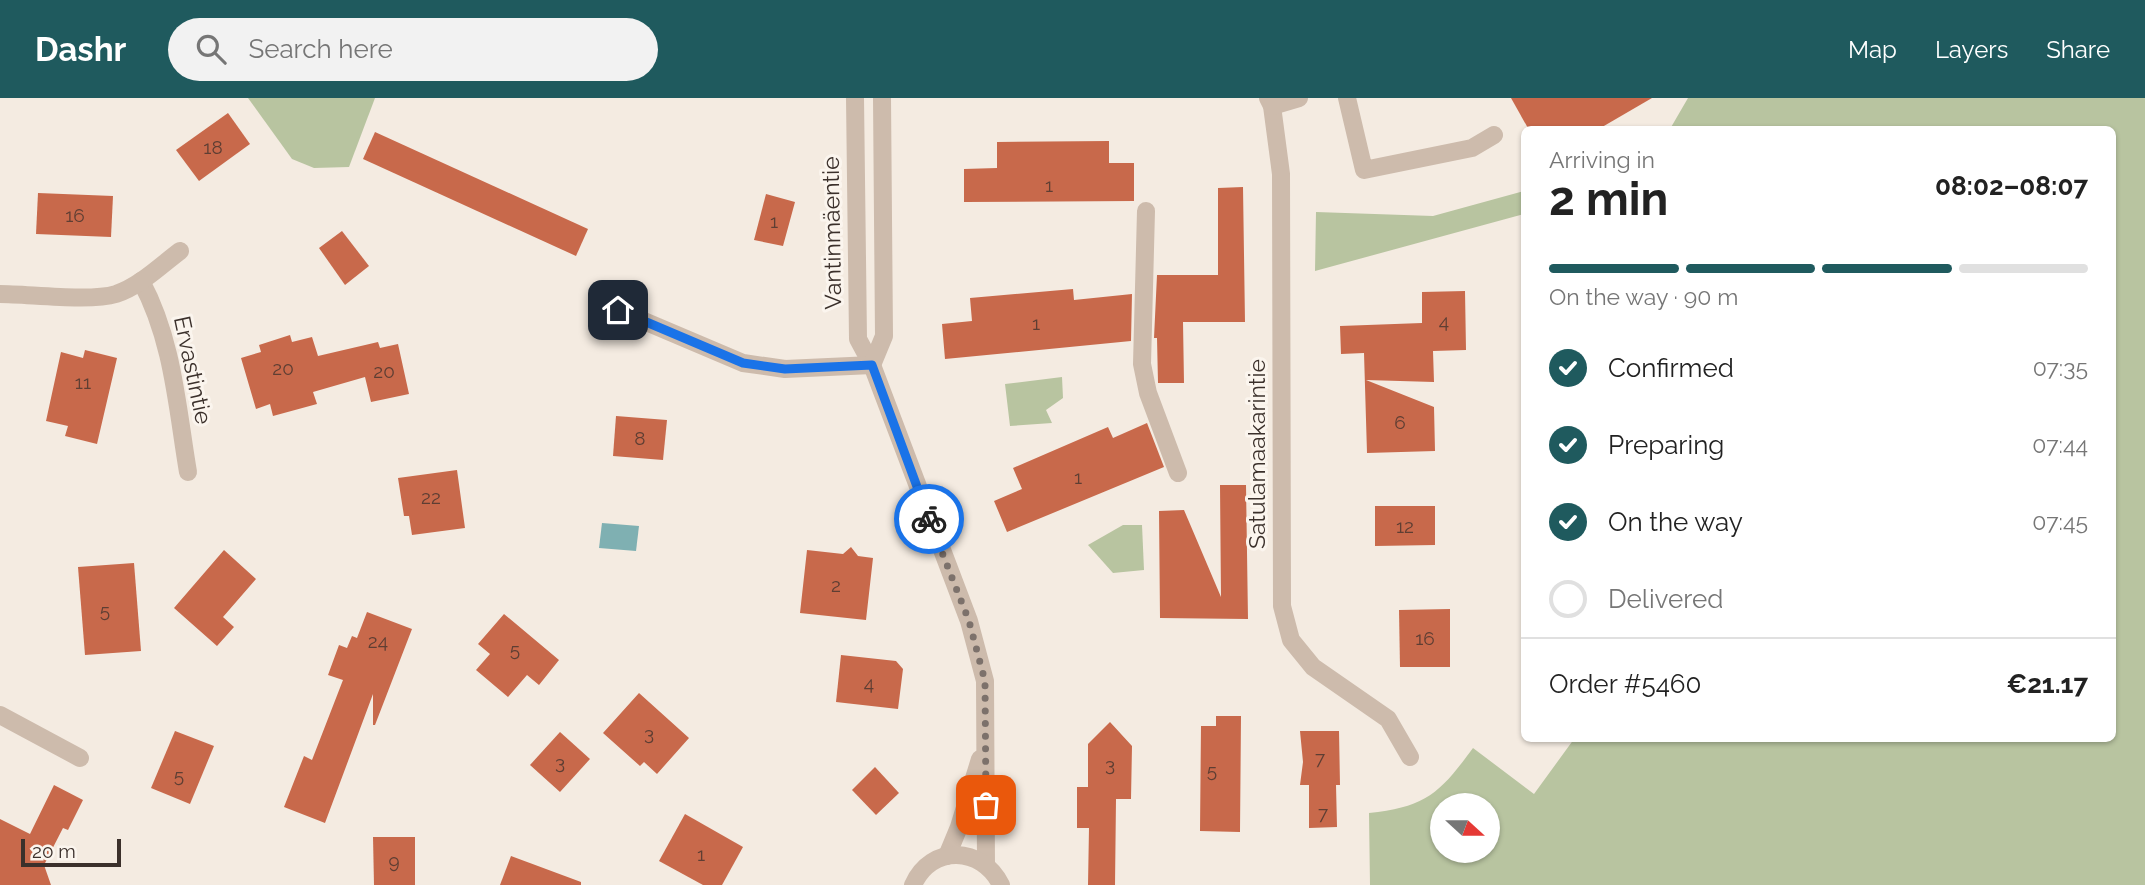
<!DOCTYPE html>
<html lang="en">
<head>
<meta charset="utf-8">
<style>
	:root { --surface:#fff; --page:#f2f2f2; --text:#222; --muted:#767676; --line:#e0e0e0; --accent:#1f5a5e }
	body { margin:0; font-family:Raleway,sans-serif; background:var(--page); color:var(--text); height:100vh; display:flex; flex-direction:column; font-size:26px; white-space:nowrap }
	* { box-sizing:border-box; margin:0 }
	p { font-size:23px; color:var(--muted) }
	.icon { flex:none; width:38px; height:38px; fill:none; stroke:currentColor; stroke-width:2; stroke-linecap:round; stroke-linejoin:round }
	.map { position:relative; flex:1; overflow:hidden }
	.sheet { position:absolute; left:1521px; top:28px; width:595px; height:616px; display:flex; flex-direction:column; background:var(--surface); border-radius:10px; box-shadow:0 2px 5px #0004 }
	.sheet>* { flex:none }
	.needle { width:46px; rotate:111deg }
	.fabs { position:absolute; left:1430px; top:695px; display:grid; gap:14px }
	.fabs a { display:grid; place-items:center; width:70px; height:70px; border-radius:50%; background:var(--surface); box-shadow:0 2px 5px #0004; font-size:35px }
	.scale { position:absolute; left:21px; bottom:18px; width:100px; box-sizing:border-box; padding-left:7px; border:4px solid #3b302b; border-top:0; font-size:19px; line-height:24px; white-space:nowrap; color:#3b302b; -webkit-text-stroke:5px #fbf5ee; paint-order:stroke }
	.pin { position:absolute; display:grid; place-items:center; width:60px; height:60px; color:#fff; margin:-30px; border-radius:14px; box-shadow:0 4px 10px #0006 }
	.courier { position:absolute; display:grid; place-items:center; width:70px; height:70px; margin:-35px; border:5px solid #1a73e8; border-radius:50%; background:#fff; color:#222; box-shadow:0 2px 9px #0007 }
	.summary em { font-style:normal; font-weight:700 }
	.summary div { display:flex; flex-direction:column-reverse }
	.summary { display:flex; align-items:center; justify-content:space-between; height:119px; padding:0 28px }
	h1 { font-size:46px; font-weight:700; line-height:52px }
	.bar { display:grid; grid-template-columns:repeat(4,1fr); gap:10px 7px; align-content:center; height:84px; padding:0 28px }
	.bar i { height:9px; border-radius:5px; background:var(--line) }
	.bar .current { background:var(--accent) }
	.bar p { grid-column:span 4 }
	.line { display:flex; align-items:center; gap:18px; padding:0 28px; border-top:2px solid var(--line) }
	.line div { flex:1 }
	ol { padding:0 28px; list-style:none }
	li { display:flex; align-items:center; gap:21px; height:77px }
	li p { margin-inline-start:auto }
	li .icon { padding:7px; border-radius:50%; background:var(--accent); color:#fff; stroke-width:4 }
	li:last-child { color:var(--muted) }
	li i { width:38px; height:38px; border:4px solid var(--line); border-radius:50% }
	header { display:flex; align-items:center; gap:42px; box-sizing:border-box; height:98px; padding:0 35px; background:var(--accent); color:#fff }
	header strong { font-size:33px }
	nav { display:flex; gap:38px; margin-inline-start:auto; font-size:24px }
	.search { width:490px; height:63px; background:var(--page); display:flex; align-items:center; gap:18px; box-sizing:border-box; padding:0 24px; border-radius:38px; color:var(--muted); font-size:26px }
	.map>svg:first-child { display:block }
	.green { fill:#b8c4a0; fill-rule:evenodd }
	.water { fill:#7fb0b2 }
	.building { fill:#c8694b }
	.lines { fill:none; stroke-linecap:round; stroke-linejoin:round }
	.minor { stroke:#cdbbac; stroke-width:18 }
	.done { stroke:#7c716b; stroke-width:7; stroke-dasharray:0 12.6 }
	.route { stroke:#1a73e8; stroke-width:9 }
	.labels { text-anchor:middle; stroke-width:6; stroke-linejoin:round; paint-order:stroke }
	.number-label { font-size:19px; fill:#5e3e33 }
	.street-label { font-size:23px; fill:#3b302b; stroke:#fbf5ee }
</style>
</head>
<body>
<header>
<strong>Dashr</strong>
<div class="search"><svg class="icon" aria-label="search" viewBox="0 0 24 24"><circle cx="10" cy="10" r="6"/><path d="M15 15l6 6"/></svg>Search here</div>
<nav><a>Map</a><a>Layers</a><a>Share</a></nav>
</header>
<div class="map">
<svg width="2145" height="787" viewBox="0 0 2145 787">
	<rect width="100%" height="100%" fill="#f4ebe1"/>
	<g class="green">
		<path d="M 248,0 L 375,0 L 349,69 L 314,70 L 292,61 Z"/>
		<path d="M 1688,0 L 2145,0 L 2145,787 L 1370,787 L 1369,715 C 1426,709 1440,695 1473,650 L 1534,696 L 1574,641 L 2112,640 L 2112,32 L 1670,31 ZM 1442,707 L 1488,707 L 1488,752 L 1442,752 Z"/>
		<path d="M 1524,93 L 1524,116 L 1315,173 L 1316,114 L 1433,118 Z"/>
		<path d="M 1062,279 L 1063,300 L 1046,312 L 1052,325 L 1010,328 L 1005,286 Z"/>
		<path d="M 1123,427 L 1142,427 L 1144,472 L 1113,475 L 1088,447 Z"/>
	</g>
	<path class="water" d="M 602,425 L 639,428 L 636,453 L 599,450 Z"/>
	<g class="building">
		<path d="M 1511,0 L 1652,0 L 1597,32 L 1529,32 Z"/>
		<path d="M 228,15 L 250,46 L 199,83 L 176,52 Z"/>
		<path d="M 375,34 L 588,131 L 576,158 L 363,61 Z"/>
		<path d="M 1109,43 L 1109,65 L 1134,65 L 1134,103 L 964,104 L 964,71 L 997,70 L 997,44 Z"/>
		<path d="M 1243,89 L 1245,224 L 1183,224 L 1184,285 L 1158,285 L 1157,240 L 1154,240 L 1157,177 L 1218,177 L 1218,90 Z"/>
		<path d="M 38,95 L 113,98 L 111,139 L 36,136 Z"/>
		<path d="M 766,96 L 795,104 L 783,148 L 754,142 Z"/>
		<path d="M 342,133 L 369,168 L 345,187 L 319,150 Z"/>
		<path d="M 1073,191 L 1074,202 L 1132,196 L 1131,243 L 945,261 L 942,226 L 972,223 L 970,200 Z"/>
		<path d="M 1465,193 L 1466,252 L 1433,253 L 1434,284 L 1366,282 L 1434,309 L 1435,353 L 1367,355 L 1364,255 L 1341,256 L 1340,228 L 1422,225 L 1422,194 Z"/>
		<path d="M 290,237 L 292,244 L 312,239 L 318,258 L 378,244 L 380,250 L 398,246 L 409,296 L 371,304 L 365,279 L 313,294 L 317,306 L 273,318 L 270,306 L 256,311 L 241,260 L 261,254 L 259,247 Z"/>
		<path d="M 85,252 L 117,260 L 97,346 L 65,338 L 68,328 L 46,323 L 61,254 L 83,260 Z"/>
		<path d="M 616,318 L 667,322 L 663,362 L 613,358 Z"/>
		<path d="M 1147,325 L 1164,369 L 1007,434 L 994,403 L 1022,391 L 1013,370 L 1108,329 L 1113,340 Z"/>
		<path d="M 457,372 L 465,430 L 412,437 L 409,418 L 404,418 L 398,380 Z"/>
		<path d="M 1220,387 L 1246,387 L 1248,521 L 1160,520 L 1159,413 L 1184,412 L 1221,499 Z"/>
		<path d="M 1375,408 L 1435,408 L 1435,447 L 1375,448 Z"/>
		<path d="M 851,449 L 858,458 L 873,460 L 866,522 L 800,515 L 807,452 L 843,456 Z"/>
		<path d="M 224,452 L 256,481 L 223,519 L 234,529 L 217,548 L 174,510 Z"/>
		<path d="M 134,465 L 141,553 L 85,557 L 78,469 Z"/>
		<path d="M 1450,511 L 1450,569 L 1400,569 L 1399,512 Z"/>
		<path d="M 367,514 L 412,531 L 375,627 L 373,627 L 373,596 L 325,725 L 284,709 L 304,658 L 312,662 L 343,582 L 328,577 L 339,547 L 347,550 L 352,538 L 357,540 Z"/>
		<path d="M 504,516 L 559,562 L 539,587 L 527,577 L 508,599 L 476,572 L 490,556 L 478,546 Z"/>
		<path d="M 841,557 L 896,563 L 903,571 L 898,611 L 836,604 Z"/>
		<path d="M 639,595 L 689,640 L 657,676 L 644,664 L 640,668 L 603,635 Z"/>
		<path d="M 1216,618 L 1241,618 L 1240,734 L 1200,733 L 1201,628 L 1216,628 Z"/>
		<path d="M 1110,624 L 1132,648 L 1131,701 L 1116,701 L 1115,787 L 1088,787 L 1089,730 L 1077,730 L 1077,689 L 1088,689 L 1088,646 Z"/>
		<path d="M 175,633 L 214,648 L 190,706 L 151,690 Z"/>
		<path d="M 1300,633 L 1339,633 L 1340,687 L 1336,687 L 1337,729 L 1309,730 L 1309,687 L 1300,687 L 1303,664 Z"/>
		<path d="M 560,634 L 590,661 L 560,694 L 530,667 Z"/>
		<path d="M 875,669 L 899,695 L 876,717 L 852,692 Z"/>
		<path d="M 54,687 L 83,702 L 68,732 L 63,730 L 44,767 L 51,787 L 0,787 L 0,721 L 30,736 Z"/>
		<path d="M 685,716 L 743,749 L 722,787 L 703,787 L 659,763 Z"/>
		<path d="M 373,739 L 415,739 L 415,787 L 374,787 Z"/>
		<path d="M 511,758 L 581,784 L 581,787 L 500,787 Z"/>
	</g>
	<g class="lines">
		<g class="minor">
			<path d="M 855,0 L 858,241 L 872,267 L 969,523 L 985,583 L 986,767"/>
			<path d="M 1268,0 L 1272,8 L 1281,76 L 1282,508 L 1291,542 L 1313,569 L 1388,621 L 1410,659"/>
			<path d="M 1347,0 L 1364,72 L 1472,50 L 1494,37"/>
			<path d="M 1272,8 L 1299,0"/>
			<path d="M 1146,113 L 1142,266 L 1148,295 L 1178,375"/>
			<path d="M 141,183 C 173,242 177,309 188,374"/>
			<path d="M 0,196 C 29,196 90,204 116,196 C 140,188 160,168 180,153"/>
			<path d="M 618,212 L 743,265 L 785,271 L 872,267"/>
			<path d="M 872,267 L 884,238 L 882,0"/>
			<path d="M 0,617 L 80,660"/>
			<path d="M 947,758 L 959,729 L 980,661"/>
			<path d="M 913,787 C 931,746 982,748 1001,787"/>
		</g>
	</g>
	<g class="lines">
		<path class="done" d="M 929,421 L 969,523 L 985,583 L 986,707"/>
		<path class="route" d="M 618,212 L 743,265 L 785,271 L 872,267 L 929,421"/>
	</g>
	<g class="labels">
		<g class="number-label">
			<text x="213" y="56">18</text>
			<text x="1049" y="94">1</text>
			<text x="75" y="124">16</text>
			<text x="774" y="130">1</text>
			<text x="1444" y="230">4</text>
			<text x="1036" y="232">1</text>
			<text x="283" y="277">20</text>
			<text x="384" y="280">20</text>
			<text x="83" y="291">11</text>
			<text x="1400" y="331">6</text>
			<text x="640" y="347">8</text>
			<text x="1078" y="386">1</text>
			<text x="431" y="406">22</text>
			<text x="1405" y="435">12</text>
			<text x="836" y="494">2</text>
			<text x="105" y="519">5</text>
			<text x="1425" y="547">16</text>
			<text x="378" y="550">24</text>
			<text x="515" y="558">5</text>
			<text x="869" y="592">4</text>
			<text x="649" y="642">3</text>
			<text x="1320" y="667">7</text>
			<text x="560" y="671">3</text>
			<text x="1110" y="673">3</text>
			<text x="1212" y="679">5</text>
			<text x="179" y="684">5</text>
			<text x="1323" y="722">7</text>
			<text x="701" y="763">1</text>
			<text x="394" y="770">9</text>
		</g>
		<g class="street-label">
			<text transform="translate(832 135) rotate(-91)" y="8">Vantinmäentie</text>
			<text transform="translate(193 272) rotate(78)" y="8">Ervastintie</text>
			<text transform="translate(1257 356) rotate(-90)" y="8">Satulamaakarintie</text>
		</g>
	</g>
</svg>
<div class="fabs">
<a><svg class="needle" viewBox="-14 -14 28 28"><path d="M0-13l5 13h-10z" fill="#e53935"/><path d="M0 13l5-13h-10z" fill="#767676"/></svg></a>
</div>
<div class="scale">20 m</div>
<div class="pin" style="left:986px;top:707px;background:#ea580c"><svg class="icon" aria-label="bag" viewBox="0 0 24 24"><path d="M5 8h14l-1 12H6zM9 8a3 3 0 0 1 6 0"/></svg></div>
<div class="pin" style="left:618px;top:212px;background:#1f2937"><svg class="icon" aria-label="home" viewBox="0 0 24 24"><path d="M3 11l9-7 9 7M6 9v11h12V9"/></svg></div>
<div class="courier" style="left:929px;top:421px"><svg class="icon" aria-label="bike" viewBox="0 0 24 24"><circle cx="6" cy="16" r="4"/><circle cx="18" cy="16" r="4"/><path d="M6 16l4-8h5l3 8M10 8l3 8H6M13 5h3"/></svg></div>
<section class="sheet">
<div class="summary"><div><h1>2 min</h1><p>Arriving in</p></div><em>08:02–08:07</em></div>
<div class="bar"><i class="current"></i><i class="current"></i><i class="current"></i><i></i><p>On the way · 90 m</p></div>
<ol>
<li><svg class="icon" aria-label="check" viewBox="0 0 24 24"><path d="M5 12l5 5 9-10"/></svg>Confirmed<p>07:35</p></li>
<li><svg class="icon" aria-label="check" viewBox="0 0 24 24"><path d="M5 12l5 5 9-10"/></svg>Preparing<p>07:44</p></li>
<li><svg class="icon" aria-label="check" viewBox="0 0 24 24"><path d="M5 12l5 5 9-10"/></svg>On the way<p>07:45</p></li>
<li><i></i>Delivered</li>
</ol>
<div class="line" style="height:91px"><div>Order #5460</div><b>€21.17</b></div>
</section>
</div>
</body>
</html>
